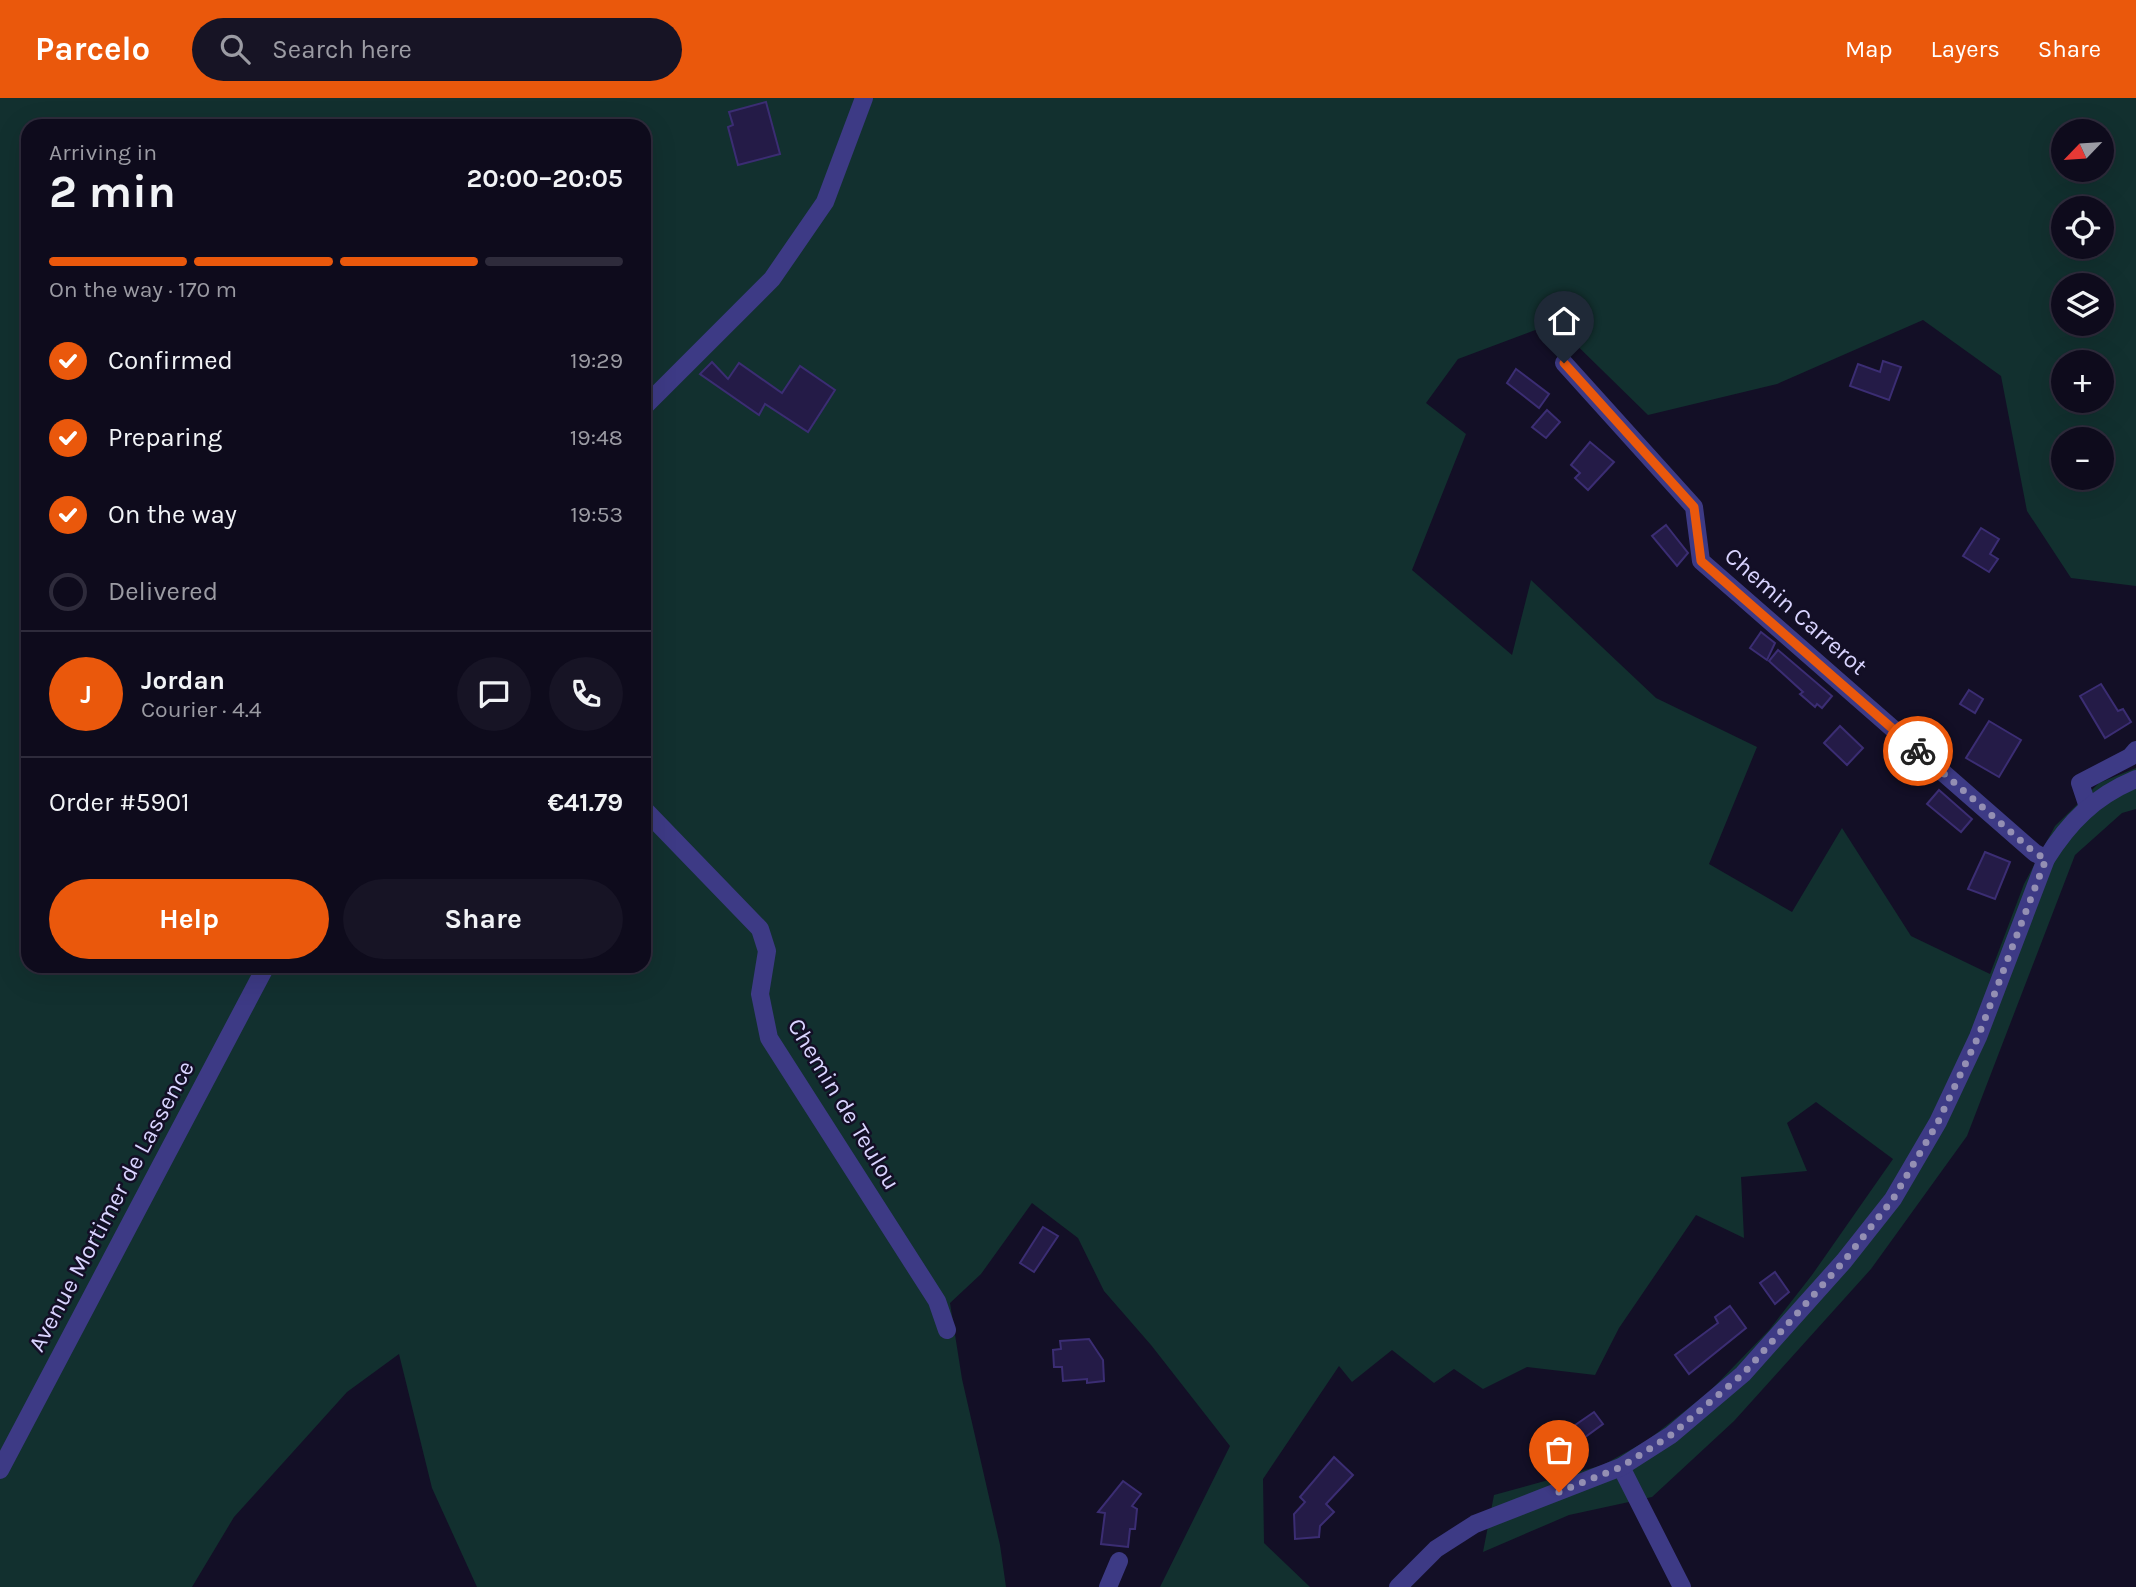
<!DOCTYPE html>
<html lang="en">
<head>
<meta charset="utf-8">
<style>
	:root { --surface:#0e0b1c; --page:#171425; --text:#f1f3f6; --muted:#9b9ba3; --line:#2e2b3b; --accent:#ea580c }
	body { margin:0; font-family:Karla,sans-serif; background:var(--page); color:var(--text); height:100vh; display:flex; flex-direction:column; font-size:26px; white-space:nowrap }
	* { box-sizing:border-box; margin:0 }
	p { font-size:23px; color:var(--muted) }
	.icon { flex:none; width:38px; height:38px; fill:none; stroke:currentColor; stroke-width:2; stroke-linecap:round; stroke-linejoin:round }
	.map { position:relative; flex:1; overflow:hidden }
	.sheet { position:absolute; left:21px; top:21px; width:630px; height:854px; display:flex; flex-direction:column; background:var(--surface); border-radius:21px; box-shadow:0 7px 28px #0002,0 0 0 2px var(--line) }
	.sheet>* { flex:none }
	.needle { width:46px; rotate:245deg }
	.buttons { position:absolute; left:2051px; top:21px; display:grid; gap:14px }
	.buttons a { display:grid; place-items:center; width:63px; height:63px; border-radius:50%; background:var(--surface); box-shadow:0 7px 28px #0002,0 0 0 2px var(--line); font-size:35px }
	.pin { position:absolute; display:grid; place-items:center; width:60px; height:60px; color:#fff; margin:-72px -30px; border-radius:50% 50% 50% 0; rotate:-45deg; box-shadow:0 0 7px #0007 }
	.pin .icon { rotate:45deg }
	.courier { position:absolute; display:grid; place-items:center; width:70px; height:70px; margin:-35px; border:5px solid #ea580c; border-radius:50%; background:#fff; color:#222; box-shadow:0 2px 9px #0007 }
	.head em { font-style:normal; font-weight:700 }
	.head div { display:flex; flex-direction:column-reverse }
	.head { display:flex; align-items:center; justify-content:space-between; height:119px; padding:0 28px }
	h1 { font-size:46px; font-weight:700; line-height:52px }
	.bar { display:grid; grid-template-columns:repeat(4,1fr); gap:10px 7px; align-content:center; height:84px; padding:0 28px }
	.bar i { height:9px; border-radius:5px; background:var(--line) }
	.bar .current { background:var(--accent) }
	.bar p { grid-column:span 4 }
	.line { display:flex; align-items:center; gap:18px; padding:0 28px; border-top:2px solid var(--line) }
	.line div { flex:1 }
	.round { display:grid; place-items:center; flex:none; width:74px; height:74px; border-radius:37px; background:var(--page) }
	ol { padding:0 28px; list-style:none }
	li { display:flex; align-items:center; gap:21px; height:77px }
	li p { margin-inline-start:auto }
	li .icon { padding:7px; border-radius:50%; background:var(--accent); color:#fff; stroke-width:4 }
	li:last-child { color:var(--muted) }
	li i { width:38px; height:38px; border:4px solid var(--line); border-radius:50% }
	.cta { display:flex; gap:14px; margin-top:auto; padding:14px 28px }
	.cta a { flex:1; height:80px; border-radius:42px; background:var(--accent); color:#fff; font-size:28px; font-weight:700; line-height:80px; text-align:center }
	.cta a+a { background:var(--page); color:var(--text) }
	header { display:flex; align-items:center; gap:42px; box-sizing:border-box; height:98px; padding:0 35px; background:var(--accent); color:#fff }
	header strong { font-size:33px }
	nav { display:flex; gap:38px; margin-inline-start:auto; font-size:24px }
	.search { width:490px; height:63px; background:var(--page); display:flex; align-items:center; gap:18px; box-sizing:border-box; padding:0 24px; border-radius:38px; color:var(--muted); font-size:26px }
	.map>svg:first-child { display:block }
	.green { fill:#12302f; fill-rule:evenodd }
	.building { fill:#241b47; stroke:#3b2d73; stroke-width:2 }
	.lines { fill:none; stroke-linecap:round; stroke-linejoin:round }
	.minor { stroke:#3d3a85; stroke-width:18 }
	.done { stroke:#948fb3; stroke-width:7; stroke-dasharray:0 12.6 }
	.route { stroke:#ea580c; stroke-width:9 }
	.labels { text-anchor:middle; stroke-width:5; stroke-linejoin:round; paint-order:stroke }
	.street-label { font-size:24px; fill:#d9d4ff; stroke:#130f26 }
</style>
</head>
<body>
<header>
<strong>Parcelo</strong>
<div class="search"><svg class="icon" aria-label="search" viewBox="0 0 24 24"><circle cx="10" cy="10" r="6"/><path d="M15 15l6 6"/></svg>Search here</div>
<nav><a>Map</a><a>Layers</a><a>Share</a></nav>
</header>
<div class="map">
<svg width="2136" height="1489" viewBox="0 0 2136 1489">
	<rect width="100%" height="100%" fill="#130f26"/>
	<path class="green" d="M 0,0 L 2136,0 L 2136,488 L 2071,480 L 2027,413 L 2001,278 L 1923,222 L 1777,286 L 1648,317 L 1554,225 L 1458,261 L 1426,305 L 1466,336 L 1412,472 L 1512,557 L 1531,482 L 1656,600 L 1757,649 L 1709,766 L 1792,814 L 1842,730 L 1911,838 L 1990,876 L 2024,786 L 2055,728 L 2099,685 L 2136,670 L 2136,711 L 2122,715 L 2075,757 L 1967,1038 L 1871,1171 L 1734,1323 L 1652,1399 L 1569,1417 L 1483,1454 L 1494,1397 L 1603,1367 L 1648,1342 L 1710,1293 L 1769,1232 L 1812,1177 L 1893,1061 L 1816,1004 L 1787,1025 L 1807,1073 L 1741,1079 L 1744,1140 L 1696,1117 L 1619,1230 L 1595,1277 L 1527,1269 L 1483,1291 L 1454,1271 L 1434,1285 L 1392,1252 L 1352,1284 L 1339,1268 L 1263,1381 L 1264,1445 L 1310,1489 L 1160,1489 L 1230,1348 L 1151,1247 L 1104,1193 L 1078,1140 L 1032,1105 L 981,1176 L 950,1205 L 962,1281 L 1000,1447 L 1006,1489 L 477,1489 L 432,1390 L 399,1256 L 347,1294 L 234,1419 L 192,1489 L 0,1489 ZM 28,28 L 644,28 L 644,868 L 28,868 ZM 2063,33 L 2102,33 L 2102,72 L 2063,72 ZM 2063,110 L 2102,110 L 2102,149 L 2063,149 ZM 2063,187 L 2102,187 L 2102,226 L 2063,226 ZM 2063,264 L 2102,264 L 2102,303 L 2063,303 ZM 2063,341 L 2102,341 L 2102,380 L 2063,380 Z"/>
	<g class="building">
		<path d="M 766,4 L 780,56 L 738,67 L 728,29 L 733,27 L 729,14 Z"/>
		<path d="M 1883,263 L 1901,269 L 1889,302 L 1850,288 L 1858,266 L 1880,274 Z"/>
		<path d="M 712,264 L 728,281 L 739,265 L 782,295 L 800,268 L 835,292 L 808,334 L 765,306 L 759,317 L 700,276 Z"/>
		<path d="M 1516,271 L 1549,296 L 1539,310 L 1507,285 Z"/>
		<path d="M 1547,312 L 1560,324 L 1546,340 L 1532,329 Z"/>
		<path d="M 1590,344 L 1614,364 L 1588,392 L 1575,380 L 1580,375 L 1571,367 Z"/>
		<path d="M 1666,427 L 1688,455 L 1677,468 L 1652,438 Z"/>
		<path d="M 1981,430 L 1999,441 L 1990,456 L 1998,461 L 1989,474 L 1963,458 Z"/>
		<path d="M 1761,534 L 1775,545 L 1767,562 L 1750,550 Z"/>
		<path d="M 1778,552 L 1832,598 L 1822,610 L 1817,606 L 1815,609 L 1800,596 L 1803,594 L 1769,563 Z"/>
		<path d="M 2101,586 L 2118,613 L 2123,611 L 2131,624 L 2105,640 L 2080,598 Z"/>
		<path d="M 1969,592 L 1983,601 L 1975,615 L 1960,606 Z"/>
		<path d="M 1989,623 L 2021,642 L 1999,679 L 1966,660 Z"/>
		<path d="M 1840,628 L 1863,650 L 1847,667 L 1824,645 Z"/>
		<path d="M 1939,692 L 1972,721 L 1961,734 L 1927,706 Z"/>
		<path d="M 1985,754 L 2010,764 L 1995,801 L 1968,791 Z"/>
		<path d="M 1043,1129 L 1058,1138 L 1034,1174 L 1020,1165 Z"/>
		<path d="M 1775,1174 L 1789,1194 L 1775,1206 L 1760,1185 Z"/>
		<path d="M 1730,1208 L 1746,1230 L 1689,1276 L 1675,1257 L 1718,1225 L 1715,1219 Z"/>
		<path d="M 1089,1241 L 1103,1262 L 1104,1283 L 1087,1285 L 1087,1281 L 1063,1283 L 1062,1269 L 1054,1269 L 1053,1252 L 1061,1251 L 1060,1243 Z"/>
		<path d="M 1594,1314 L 1603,1326 L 1577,1345 L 1568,1332 Z"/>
		<path d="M 1334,1359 L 1353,1377 L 1326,1406 L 1334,1414 L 1320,1428 L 1319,1439 L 1295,1441 L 1294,1416 L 1305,1404 L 1300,1399 Z"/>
		<path d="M 1123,1383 L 1141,1396 L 1132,1408 L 1137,1411 L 1135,1431 L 1130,1431 L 1128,1449 L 1101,1446 L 1105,1415 L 1098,1414 Z"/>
	</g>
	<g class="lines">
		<g class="minor">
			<path d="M 1564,265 L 1694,409 L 1701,463 L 2035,755 L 2046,761"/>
			<path d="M 644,309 L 772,181 L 825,104 L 864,0"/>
			<path d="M 2088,709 L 2080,685 L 2130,659 L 2136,652"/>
			<path d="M 644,711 L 760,831 L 767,853 L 760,896 L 769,940 L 937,1203 L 947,1232"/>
			<path d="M 1621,1369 L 1682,1489"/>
			<path d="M 0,1372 L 266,868"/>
			<path d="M 1108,1489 L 1119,1463"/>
			<path d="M 1398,1489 L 1436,1451 L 1475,1426 L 1621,1369 L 1671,1337 L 1743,1276 L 1844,1163 L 1893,1101 L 1938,1024 L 1978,939 L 2046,761 C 2069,724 2095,698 2136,681"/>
		</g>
	</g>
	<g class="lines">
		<path class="done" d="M 1559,1394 L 1621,1369 L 1654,1348 L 1671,1337 L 1743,1276 L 1844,1163 L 1893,1101 L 1938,1024 L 1978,939 L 2046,761 L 2035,755 L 1918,653"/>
		<path class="route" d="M 1564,265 L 1694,409 L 1701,463 L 1918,653"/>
	</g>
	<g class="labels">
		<g class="street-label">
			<text transform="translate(1796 513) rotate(41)" y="8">Chemin Carrerot</text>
			<text transform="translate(844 1006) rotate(59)" y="8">Chemin de Teulou</text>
			<text transform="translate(111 1108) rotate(-62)" y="8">Avenue Mortimer de Lassence</text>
		</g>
	</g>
</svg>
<div class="buttons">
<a><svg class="needle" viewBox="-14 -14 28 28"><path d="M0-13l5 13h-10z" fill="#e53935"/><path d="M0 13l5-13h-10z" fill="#9b9ba3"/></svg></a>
<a><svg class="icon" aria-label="locate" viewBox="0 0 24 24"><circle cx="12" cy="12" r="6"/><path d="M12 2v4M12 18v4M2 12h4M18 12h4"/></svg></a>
<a><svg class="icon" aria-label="layers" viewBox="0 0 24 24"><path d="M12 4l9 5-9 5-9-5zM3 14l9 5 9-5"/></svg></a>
<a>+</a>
<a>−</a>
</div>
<div class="pin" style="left:1559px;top:1394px;background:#ea580c"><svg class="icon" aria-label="bag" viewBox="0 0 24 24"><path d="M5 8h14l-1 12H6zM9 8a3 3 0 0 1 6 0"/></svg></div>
<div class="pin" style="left:1564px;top:265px;background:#1f2937"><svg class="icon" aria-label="home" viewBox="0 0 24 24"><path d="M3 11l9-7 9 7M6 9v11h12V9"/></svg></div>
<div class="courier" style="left:1918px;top:653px"><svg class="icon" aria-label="bike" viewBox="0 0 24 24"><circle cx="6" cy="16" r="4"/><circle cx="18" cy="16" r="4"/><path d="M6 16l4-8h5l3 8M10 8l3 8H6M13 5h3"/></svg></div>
<section class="sheet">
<div class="head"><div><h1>2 min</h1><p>Arriving in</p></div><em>20:00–20:05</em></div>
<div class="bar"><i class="current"></i><i class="current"></i><i class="current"></i><i></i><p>On the way · 170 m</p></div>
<ol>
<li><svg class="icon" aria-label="check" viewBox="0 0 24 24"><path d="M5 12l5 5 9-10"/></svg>Confirmed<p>19:29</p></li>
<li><svg class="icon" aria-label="check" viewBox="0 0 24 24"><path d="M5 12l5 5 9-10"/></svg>Preparing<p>19:48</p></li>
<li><svg class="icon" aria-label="check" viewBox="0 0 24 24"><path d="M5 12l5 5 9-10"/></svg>On the way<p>19:53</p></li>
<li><i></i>Delivered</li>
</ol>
<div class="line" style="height:126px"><b class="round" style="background:var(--accent);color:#fff">J</b><div><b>Jordan</b><p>Courier · 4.4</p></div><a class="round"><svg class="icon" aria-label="chat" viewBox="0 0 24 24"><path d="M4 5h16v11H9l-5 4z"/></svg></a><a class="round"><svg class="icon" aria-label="phone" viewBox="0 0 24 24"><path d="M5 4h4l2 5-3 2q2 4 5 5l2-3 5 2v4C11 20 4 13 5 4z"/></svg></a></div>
<div class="line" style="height:91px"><div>Order #5901</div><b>€41.79</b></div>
<div class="cta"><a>Help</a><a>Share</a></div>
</section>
</div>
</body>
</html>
